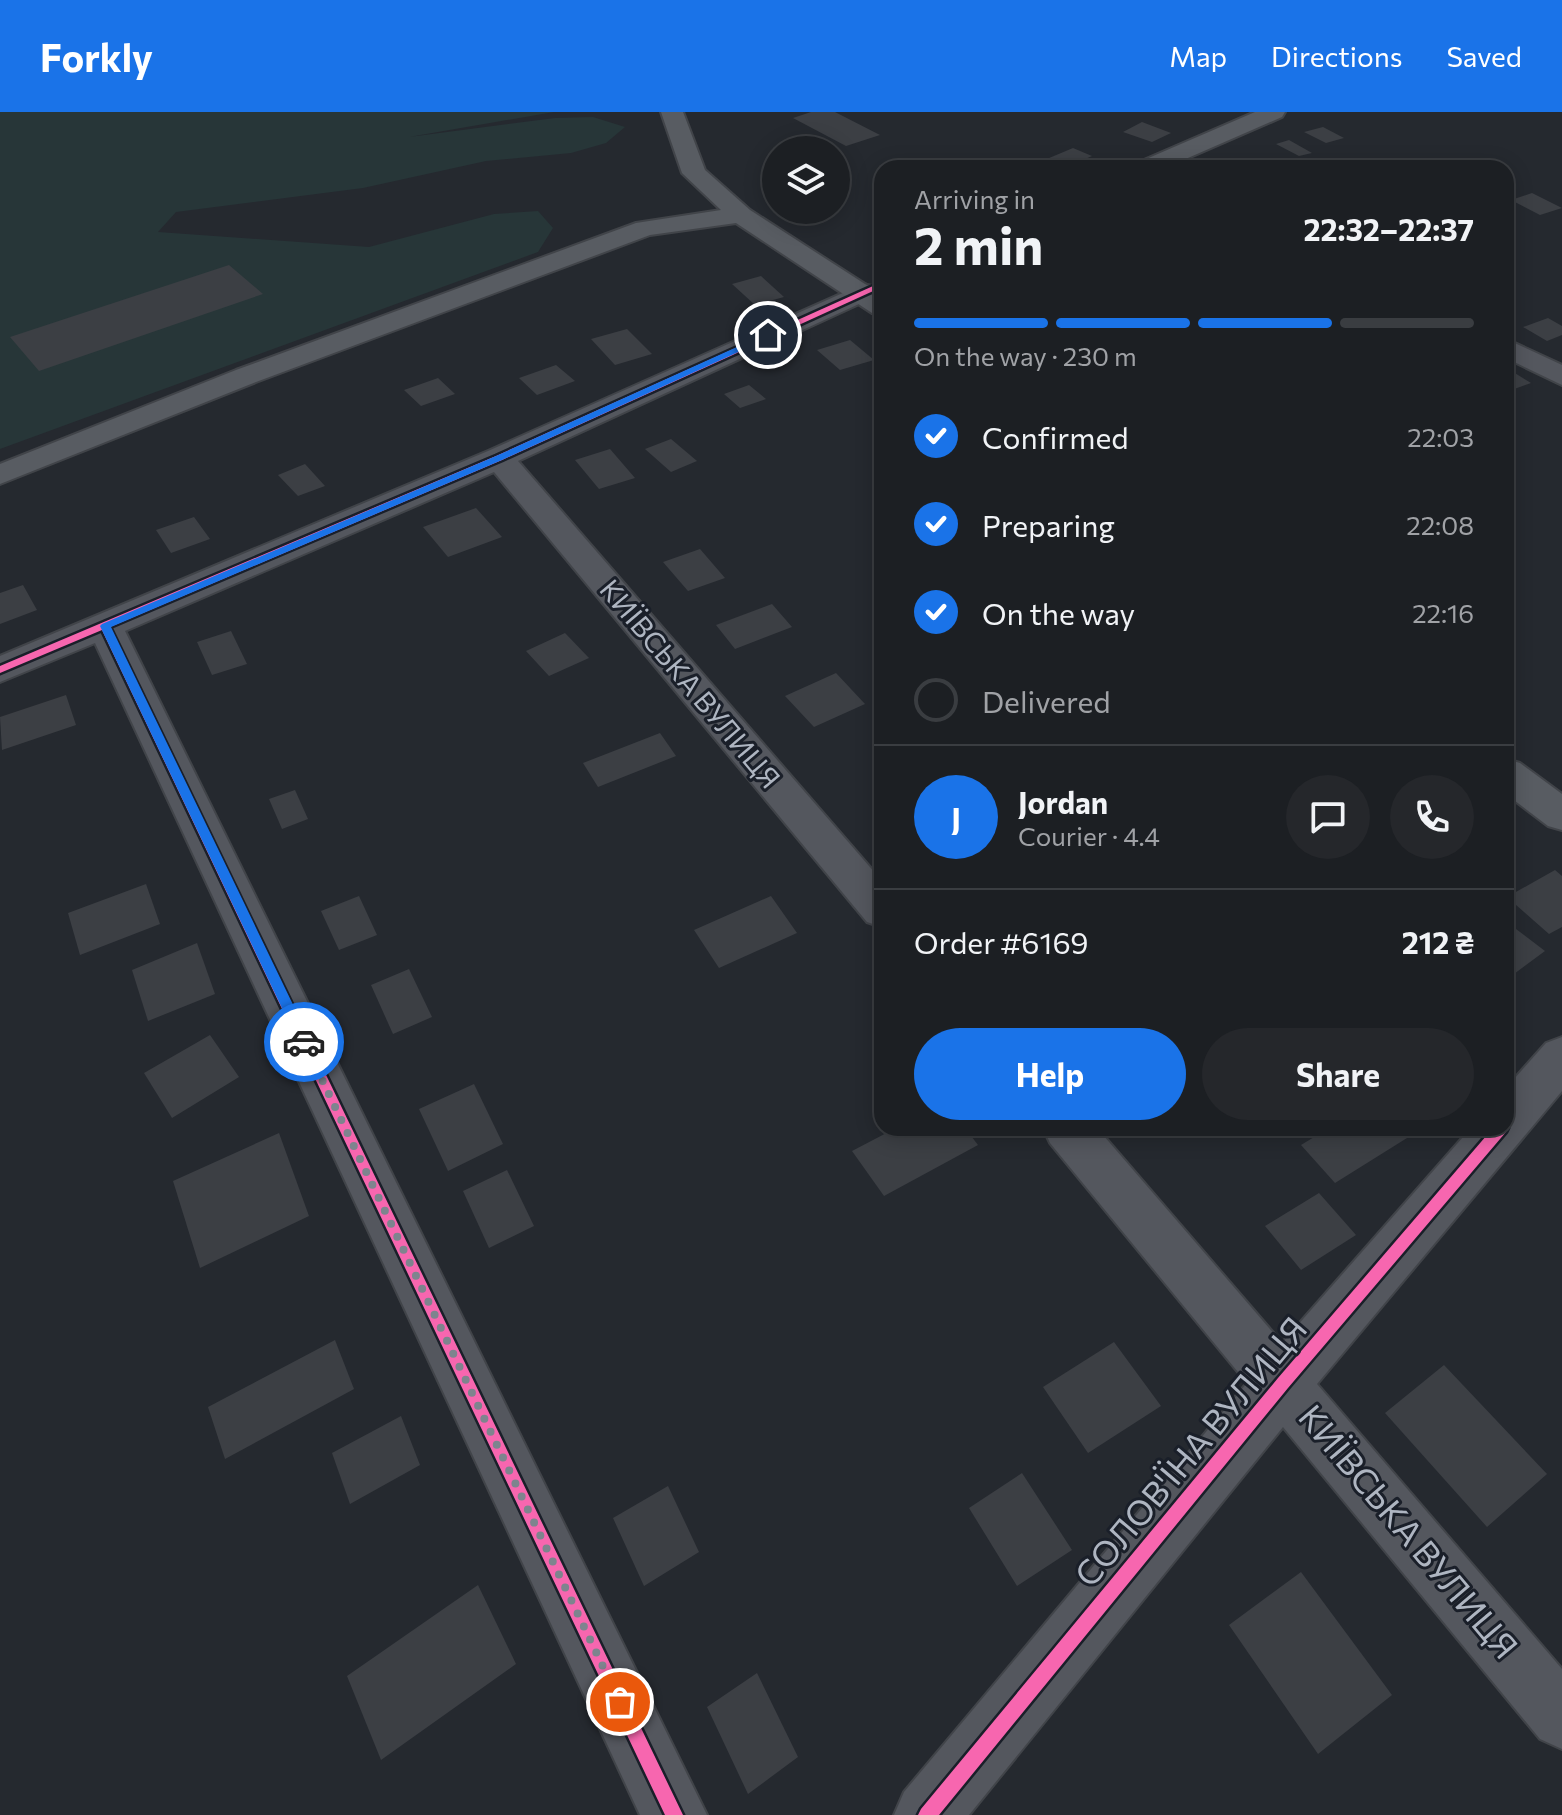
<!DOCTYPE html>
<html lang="en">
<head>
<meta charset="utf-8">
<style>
	:root { --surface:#1c1f23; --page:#25272b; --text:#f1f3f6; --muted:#a0a2a6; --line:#3a3d41; --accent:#1a73e8 }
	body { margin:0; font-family:Commissioner,sans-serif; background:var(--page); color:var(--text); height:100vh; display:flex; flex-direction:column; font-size:30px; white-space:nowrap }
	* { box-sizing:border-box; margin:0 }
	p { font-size:26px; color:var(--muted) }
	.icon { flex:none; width:44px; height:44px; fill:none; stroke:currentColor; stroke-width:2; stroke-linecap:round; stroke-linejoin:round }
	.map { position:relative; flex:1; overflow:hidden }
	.side { position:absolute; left:874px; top:48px; width:640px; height:976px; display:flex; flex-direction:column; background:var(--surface); border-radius:24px; box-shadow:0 4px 20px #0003,0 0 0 2px var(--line) }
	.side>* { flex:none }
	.fabs { position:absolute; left:762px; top:24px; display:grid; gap:16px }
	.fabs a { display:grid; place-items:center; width:88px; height:88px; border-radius:50%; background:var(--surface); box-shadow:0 4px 20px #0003,0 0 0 2px var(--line); font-size:40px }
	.pin { position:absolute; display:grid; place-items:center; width:68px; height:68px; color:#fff; margin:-34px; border:4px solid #fff; border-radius:50%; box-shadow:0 2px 8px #0007 }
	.courier { position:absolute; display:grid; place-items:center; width:80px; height:80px; margin:-40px; border:6px solid #1a73e8; border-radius:50%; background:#fff; color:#222; box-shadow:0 2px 10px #0007 }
	.headline em { font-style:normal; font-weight:700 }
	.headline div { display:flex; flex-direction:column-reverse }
	.headline { display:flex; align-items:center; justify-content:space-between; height:136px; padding:0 40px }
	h1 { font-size:52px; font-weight:700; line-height:60px }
	.bar { display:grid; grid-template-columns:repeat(4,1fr); gap:12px 8px; align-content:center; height:96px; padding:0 40px }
	.bar i { height:10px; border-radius:6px; background:var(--line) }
	.bar .selected { background:var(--accent) }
	.bar p { grid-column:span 4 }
	.line { display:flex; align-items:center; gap:20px; padding:0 40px; border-top:2px solid var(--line) }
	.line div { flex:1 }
	.round { display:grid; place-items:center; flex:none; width:84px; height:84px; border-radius:42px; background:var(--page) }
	ol { padding:0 40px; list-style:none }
	li { display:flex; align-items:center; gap:24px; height:88px }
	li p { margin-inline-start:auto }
	li .icon { padding:8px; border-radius:50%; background:var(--accent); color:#fff; stroke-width:4 }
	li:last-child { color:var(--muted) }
	li i { width:44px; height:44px; border:4px solid var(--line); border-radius:50% }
	.button { display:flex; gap:16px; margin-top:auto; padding:16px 40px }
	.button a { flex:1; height:92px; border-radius:48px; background:var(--accent); color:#fff; font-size:32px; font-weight:700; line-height:92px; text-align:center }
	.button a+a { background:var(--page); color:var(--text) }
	header { display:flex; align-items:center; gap:48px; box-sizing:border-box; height:112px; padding:0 40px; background:var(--accent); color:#fff }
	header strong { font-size:38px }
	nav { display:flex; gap:44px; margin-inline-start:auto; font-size:28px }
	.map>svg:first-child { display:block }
	.green { fill:#273638 }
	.building { fill:#3c3f44 }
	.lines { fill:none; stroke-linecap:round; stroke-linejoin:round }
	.street-casing { stroke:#414449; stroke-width:4 }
	.secondary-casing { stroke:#414449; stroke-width:4 }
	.street { fill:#54575e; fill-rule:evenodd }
	.secondary { fill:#585c62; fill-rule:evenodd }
	.cycleway-casing { stroke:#1a1f29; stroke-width:5 }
	.cycleway { fill:#f766af; fill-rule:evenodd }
	.route { fill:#1a73e8 }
	.done { stroke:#7e848e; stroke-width:8; stroke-dasharray:0 14.4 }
	.labels { text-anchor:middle; stroke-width:6; stroke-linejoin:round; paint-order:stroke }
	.street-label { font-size:28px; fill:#aeb5c1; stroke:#1a1f29 }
	.near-street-label { font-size:34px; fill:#aeb5c1; stroke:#1a1f29 }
</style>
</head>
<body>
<header>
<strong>Forkly</strong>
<nav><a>Map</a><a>Directions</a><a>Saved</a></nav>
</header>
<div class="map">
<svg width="1562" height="1703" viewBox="0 0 1562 1703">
	<rect width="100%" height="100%" fill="#25292f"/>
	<path class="green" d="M 0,0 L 554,0 L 409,25 L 555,6 L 593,5 L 625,15 L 606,31 L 571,41 L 486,49 L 363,76 L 176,100 L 158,120 L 369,135 L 494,102 L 538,99 L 553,116 L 538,140 L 0,337 Z"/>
	<g class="building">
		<path d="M 811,0 L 835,0 L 880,23 L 846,34 L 793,6 Z"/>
		<path d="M 1142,10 L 1171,21 L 1152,30 L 1123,20 Z"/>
		<path d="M 1323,15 L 1344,26 L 1326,31 L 1304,20 Z"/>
		<path d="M 1289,28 L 1312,41 L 1299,44 L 1276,32 Z"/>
		<path d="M 1073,36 L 1092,44 L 1065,56 L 1042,49 Z"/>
		<path d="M 1532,81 L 1562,96 L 1540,103 L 1511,88 Z"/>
		<path d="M 229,153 L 263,182 L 39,259 L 10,225 Z"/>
		<path d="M 761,164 L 784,185 L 755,193 L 732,172 Z"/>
		<path d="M 1548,206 L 1562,214 L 1562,223 L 1547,229 L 1523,215 Z"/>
		<path d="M 627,217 L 652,242 L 615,253 L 591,227 Z"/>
		<path d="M 850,228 L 874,248 L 840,258 L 817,238 Z"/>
		<path d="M 556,253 L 575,269 L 537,283 L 519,266 Z"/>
		<path d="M 1510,258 L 1531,271 L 1506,280 L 1506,260 Z"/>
		<path d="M 438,266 L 455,282 L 421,294 L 404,278 Z"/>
		<path d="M 749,273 L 766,287 L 740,296 L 724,282 Z"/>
		<path d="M 671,327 L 697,349 L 671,360 L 645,337 Z"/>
		<path d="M 610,337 L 635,366 L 599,377 L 575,348 Z"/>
		<path d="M 305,352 L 325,374 L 298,384 L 278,363 Z"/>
		<path d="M 476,396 L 502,425 L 448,445 L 423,415 Z"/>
		<path d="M 194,405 L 210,427 L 171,441 L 156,418 Z"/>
		<path d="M 700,437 L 725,466 L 688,479 L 663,450 Z"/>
		<path d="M 23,473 L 37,498 L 0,512 L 0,481 Z"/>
		<path d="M 772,492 L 792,515 L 735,537 L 716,513 Z"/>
		<path d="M 231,519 L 247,552 L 212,563 L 197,530 Z"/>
		<path d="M 565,521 L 589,546 L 549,564 L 526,539 Z"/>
		<path d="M 836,561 L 865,592 L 814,615 L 785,584 Z"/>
		<path d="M 66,583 L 76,613 L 2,638 L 0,605 Z"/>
		<path d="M 660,621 L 676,644 L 598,675 L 583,651 Z"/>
		<path d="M 295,678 L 308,707 L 282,717 L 269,687 Z"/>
		<path d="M 1555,758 L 1562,764 L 1562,815 L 1549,822 L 1507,785 Z"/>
		<path d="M 146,772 L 160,812 L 80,843 L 68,801 Z"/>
		<path d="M 359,784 L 377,823 L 339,838 L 321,799 Z"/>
		<path d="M 771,784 L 797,821 L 719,856 L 694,818 Z"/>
		<path d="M 1516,817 L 1545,839 L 1514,862 L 1506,855 L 1506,824 Z"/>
		<path d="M 197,831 L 215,882 L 148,909 L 132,858 Z"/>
		<path d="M 409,857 L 432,905 L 393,922 L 371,873 Z"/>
		<path d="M 210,923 L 239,965 L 172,1006 L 144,961 Z"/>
		<path d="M 474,972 L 503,1032 L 448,1059 L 419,997 Z"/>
		<path d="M 896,1016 L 965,1016 L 978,1033 L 884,1084 L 852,1039 Z"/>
		<path d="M 1329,1016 L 1423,1016 L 1335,1071 L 1301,1033 Z"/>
		<path d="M 279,1021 L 309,1104 L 200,1156 L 173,1069 Z"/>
		<path d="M 507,1058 L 534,1114 L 489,1136 L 463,1079 Z"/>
		<path d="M 1319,1081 L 1356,1123 L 1301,1158 L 1265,1114 Z"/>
		<path d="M 335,1228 L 354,1277 L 225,1347 L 208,1295 Z"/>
		<path d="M 1114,1230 L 1161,1294 L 1088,1341 L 1043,1275 Z"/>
		<path d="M 1444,1253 L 1547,1362 L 1487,1415 L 1385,1301 Z"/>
		<path d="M 401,1304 L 420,1353 L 350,1392 L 332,1341 Z"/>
		<path d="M 1022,1361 L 1072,1438 L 1017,1474 L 969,1396 Z"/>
		<path d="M 668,1374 L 699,1440 L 644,1474 L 613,1406 Z"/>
		<path d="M 1301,1460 L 1392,1583 L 1318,1642 L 1229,1513 Z"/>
		<path d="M 478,1473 L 516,1552 L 381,1648 L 347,1564 Z"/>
		<path d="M 757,1561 L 798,1645 L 748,1682 L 707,1595 Z"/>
	</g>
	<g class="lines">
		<defs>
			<g id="street">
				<path d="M 863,172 L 872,174 L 876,180 L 872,186 L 518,349 L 882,769 L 882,815 L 867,810 L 494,360 L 125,519 L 707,1703 L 640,1703 L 95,531 L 0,570 L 0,544 L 488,339 Z"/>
				<path d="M 1506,227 L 1562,253 L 1562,273 L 1506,246 Z"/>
				<path d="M 1562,925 L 1562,979 L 1317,1272 L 1562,1557 L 1562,1637 L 1540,1627 L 1283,1315 L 969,1703 L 894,1703 L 904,1680 L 1247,1271 L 1050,1031 L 1043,1016 L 1097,1016 L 1282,1231 L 1471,1016 L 1506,1016 L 1506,976 L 1546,931 Z"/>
			</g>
			<g id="secondary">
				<path d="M 661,0 L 683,0 L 705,58 L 750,98 L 882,183 L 882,203 L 872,201 L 736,111 L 650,123 L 256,270 L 0,372 L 0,352 L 236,258 L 636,111 L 721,98 L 682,61 Z"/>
				<path d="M 1255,0 L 1285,0 L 1282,5 L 1165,56 L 1133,56 L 1137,51 Z"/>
				<path d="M 1506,647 L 1520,651 L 1562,682 L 1562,718 L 1548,714 L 1506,682 Z"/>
			</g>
		</defs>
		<use href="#street" class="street-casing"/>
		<use href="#secondary" class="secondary-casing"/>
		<use href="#street" class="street"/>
		<use href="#secondary" class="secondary"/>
		<defs>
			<g id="cycleway">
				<path d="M 882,170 L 882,175 L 502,348 L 110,515 L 683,1703 L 665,1703 L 102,518 L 0,561 L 0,554 L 496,344 Z"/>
				<path d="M 1506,1013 L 1508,1016 L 1506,1020 L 1288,1276 L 939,1703 L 918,1703 L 921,1697 L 1278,1266 L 1493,1016 L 1506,1016 Z"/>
			</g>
		</defs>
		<use href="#cycleway" class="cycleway-casing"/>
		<use href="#cycleway" class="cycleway"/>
	</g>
	<path class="route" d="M 768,221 L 771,225 L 502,348 L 111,515 L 311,930 L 309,934 L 300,934 L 100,514 L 102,512 L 496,344 Z"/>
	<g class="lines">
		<path class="done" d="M 304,930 L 620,1590"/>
	</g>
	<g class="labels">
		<g class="street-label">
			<text transform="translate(690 572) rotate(50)" y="10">КИЇВСЬКА ВУЛИЦЯ</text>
		</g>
		<g class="near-street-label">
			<text transform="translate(1191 1340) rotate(-50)" y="12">СОЛОВ'ЇНА ВУЛИЦЯ</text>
			<text transform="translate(1408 1420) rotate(50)" y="12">КИЇВСЬКА ВУЛИЦЯ</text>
		</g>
	</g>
</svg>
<div class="fabs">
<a><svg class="icon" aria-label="layers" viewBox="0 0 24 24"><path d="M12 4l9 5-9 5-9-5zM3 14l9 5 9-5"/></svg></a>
</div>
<div class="pin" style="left:620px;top:1590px;background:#ea580c"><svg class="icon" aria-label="bag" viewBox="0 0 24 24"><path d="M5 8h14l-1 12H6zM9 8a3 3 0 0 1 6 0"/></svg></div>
<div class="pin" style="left:768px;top:223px;background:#1f2937"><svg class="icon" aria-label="home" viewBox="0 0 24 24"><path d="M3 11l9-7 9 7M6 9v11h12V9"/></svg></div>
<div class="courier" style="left:304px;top:930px"><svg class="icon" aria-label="car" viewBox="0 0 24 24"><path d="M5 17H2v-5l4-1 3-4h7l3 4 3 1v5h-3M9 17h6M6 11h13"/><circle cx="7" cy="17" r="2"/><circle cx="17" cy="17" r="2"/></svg></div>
<section class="side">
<div class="headline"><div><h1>2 min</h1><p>Arriving in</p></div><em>22:32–22:37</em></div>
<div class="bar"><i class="selected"></i><i class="selected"></i><i class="selected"></i><i></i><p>On the way · 230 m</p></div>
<ol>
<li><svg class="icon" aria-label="check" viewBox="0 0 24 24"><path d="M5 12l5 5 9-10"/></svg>Confirmed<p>22:03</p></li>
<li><svg class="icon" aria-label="check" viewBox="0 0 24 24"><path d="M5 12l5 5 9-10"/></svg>Preparing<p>22:08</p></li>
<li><svg class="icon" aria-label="check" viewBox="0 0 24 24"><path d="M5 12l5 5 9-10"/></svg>On the way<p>22:16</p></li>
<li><i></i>Delivered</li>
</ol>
<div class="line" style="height:144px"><b class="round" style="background:var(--accent);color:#fff">J</b><div><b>Jordan</b><p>Courier · 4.4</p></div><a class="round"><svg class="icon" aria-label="chat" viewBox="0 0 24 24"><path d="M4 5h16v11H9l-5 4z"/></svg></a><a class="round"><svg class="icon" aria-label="phone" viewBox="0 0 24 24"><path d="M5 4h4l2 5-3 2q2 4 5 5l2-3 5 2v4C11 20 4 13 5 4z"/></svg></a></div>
<div class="line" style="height:104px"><div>Order #6169</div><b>212 ₴</b></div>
<div class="button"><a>Help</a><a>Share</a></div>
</section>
</div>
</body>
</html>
